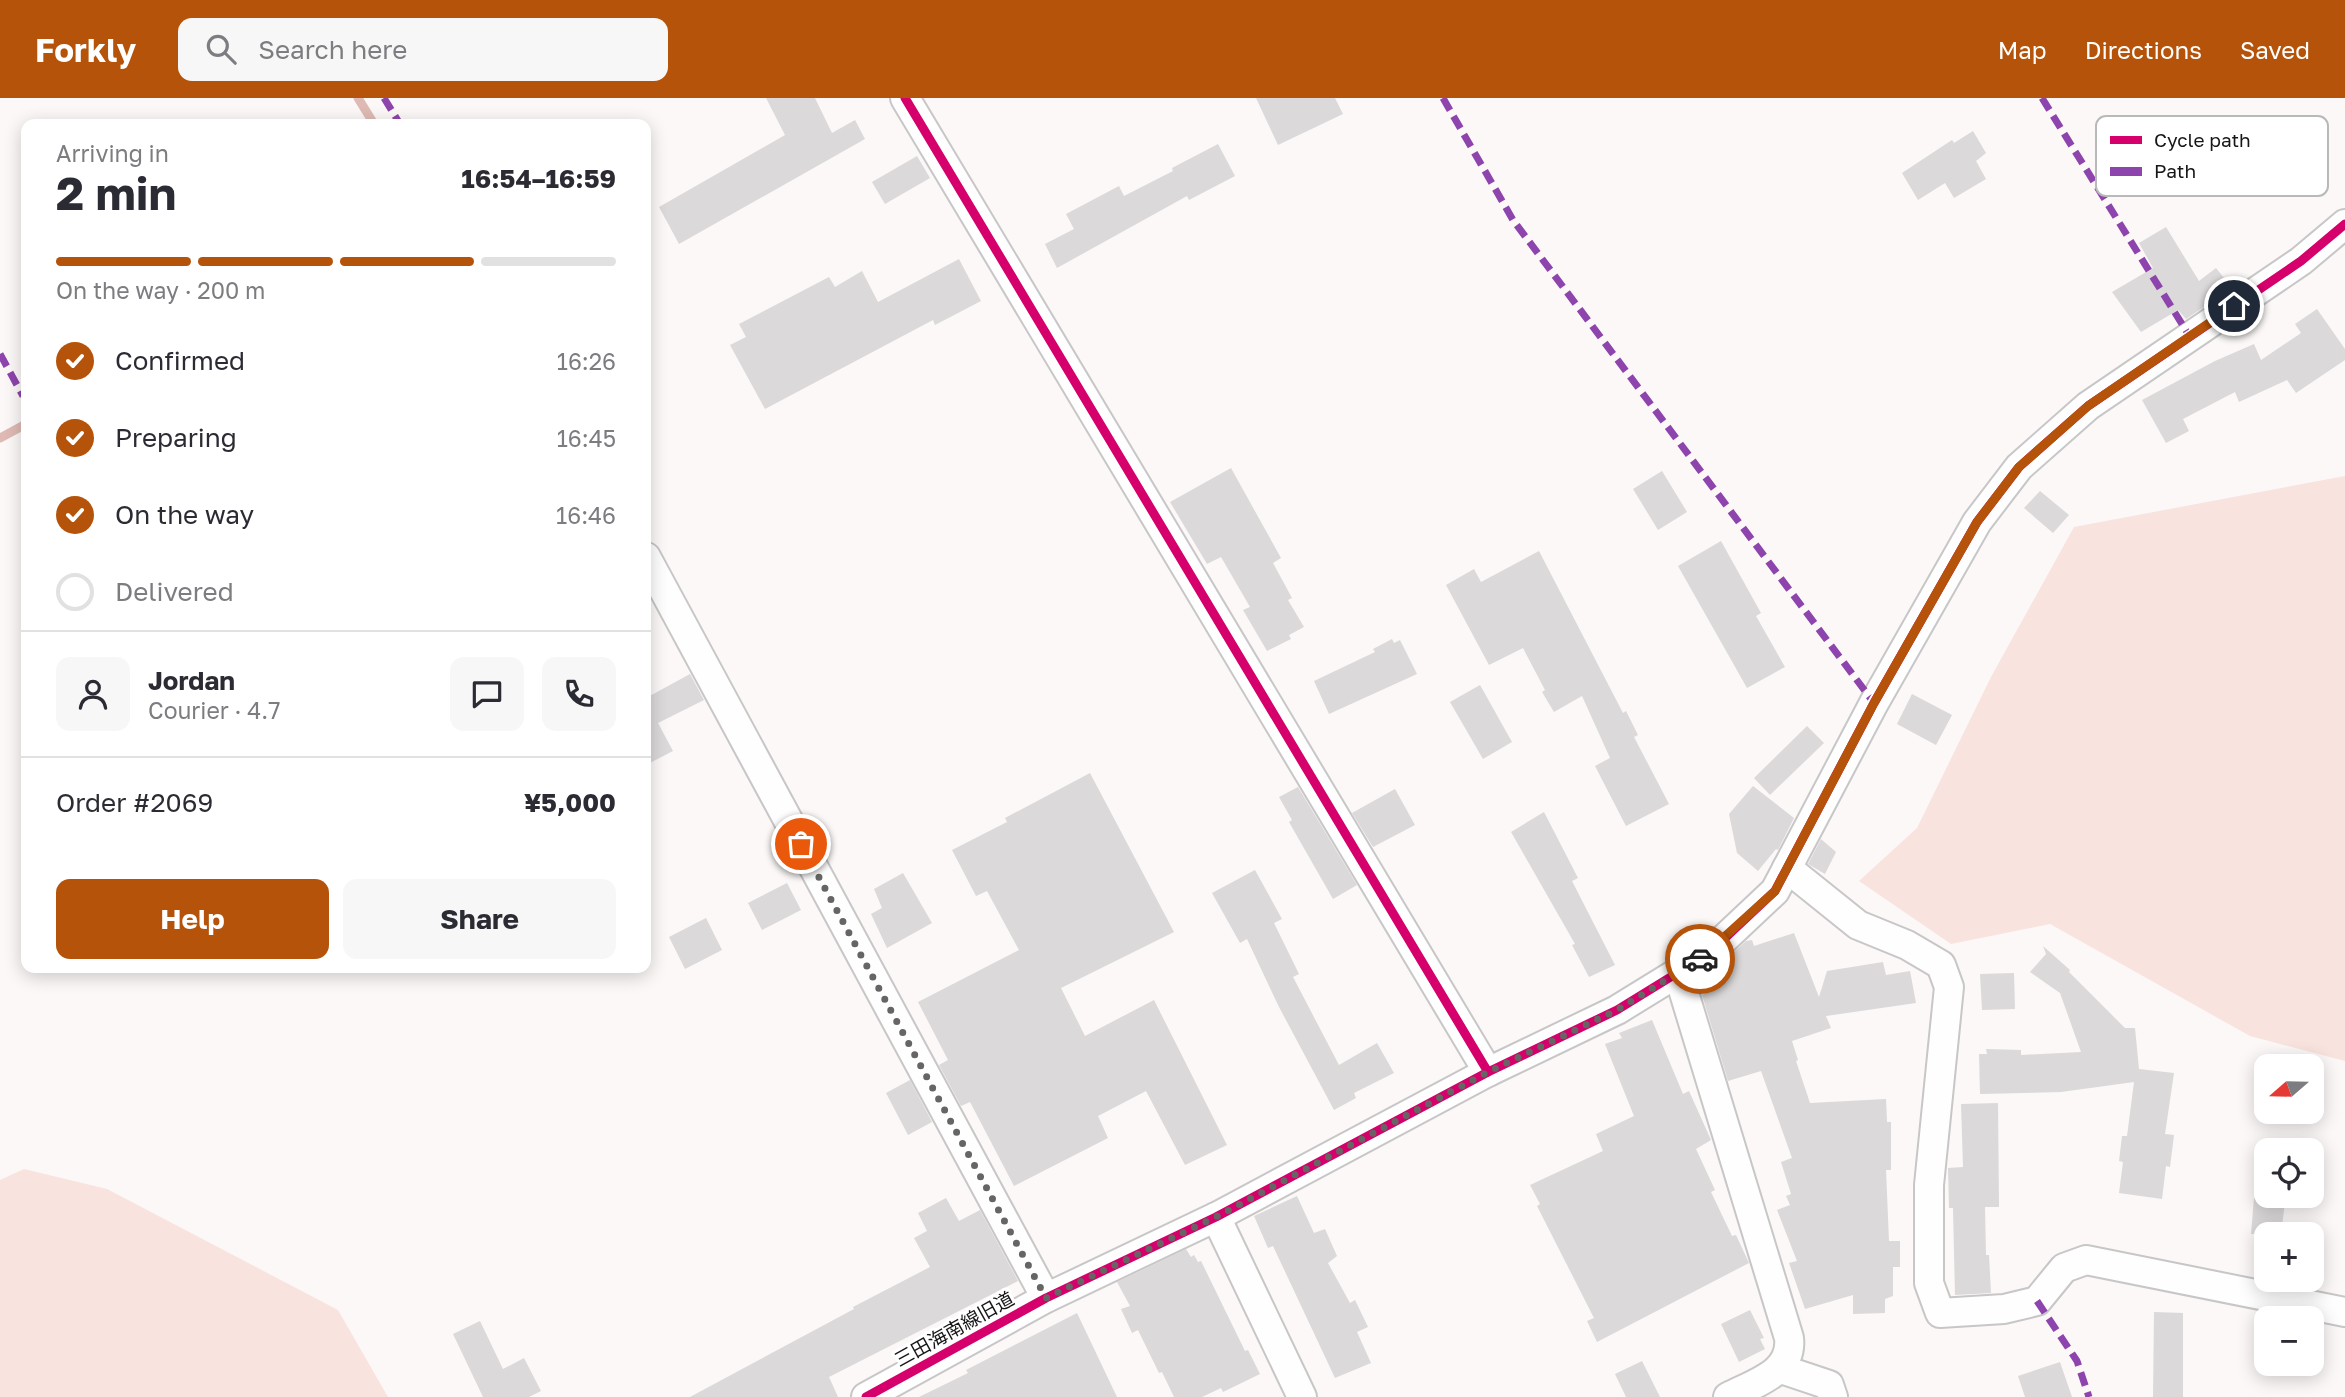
<!DOCTYPE html>
<html lang="en">
<head>
<meta charset="utf-8">
<style>
	:root { --surface:#fff; --page:#f7f7f7; --text:#2b2b33; --muted:#7c7c81; --line:#e1e1e2; --accent:#b45309 }
	body { margin:0; font-family:"Golos Text","Noto Sans JP",sans-serif; background:var(--page); color:var(--text); height:100vh; display:flex; flex-direction:column; font-size:26px; white-space:nowrap }
	* { box-sizing:border-box; margin:0 }
	p { font-size:23px; color:var(--muted) }
	.icon { flex:none; width:38px; height:38px; fill:none; stroke:currentColor; stroke-width:2; stroke-linecap:round; stroke-linejoin:round }
	.map { position:relative; flex:1; overflow:hidden }
	.sheet { position:absolute; left:21px; top:21px; width:630px; height:854px; display:flex; flex-direction:column; background:var(--surface); border-radius:14px; box-shadow:0 4px 18px #0003 }
	.sheet>* { flex:none }
	.needle { width:46px; rotate:250deg }
	.tools { position:absolute; left:2254px; top:956px; display:grid; gap:14px }
	.tools a { display:grid; place-items:center; width:70px; height:70px; border-radius:14px; background:var(--surface); box-shadow:0 4px 18px #0003; font-size:35px }
	.pin { position:absolute; display:grid; place-items:center; width:60px; height:60px; color:#fff; margin:-30px; border:4px solid #fff; border-radius:50%; box-shadow:0 2px 7px #0007 }
	.courier { position:absolute; display:grid; place-items:center; width:70px; height:70px; margin:-35px; border:5px solid #b45309; border-radius:50%; background:#fff; color:#222; box-shadow:0 2px 9px #0007 }
	.headline em { font-style:normal; font-weight:700 }
	.headline div { display:flex; flex-direction:column-reverse }
	.headline { display:flex; align-items:center; justify-content:space-between; height:119px; padding:0 35px }
	h1 { font-size:46px; font-weight:700; line-height:52px }
	.bar { display:grid; grid-template-columns:repeat(4,1fr); gap:10px 7px; align-content:center; height:84px; padding:0 35px }
	.bar i { height:9px; border-radius:5px; background:var(--line) }
	.bar .current { background:var(--accent) }
	.bar p { grid-column:span 4 }
	.line { display:flex; align-items:center; gap:18px; padding:0 35px; border-top:2px solid var(--line) }
	.line div { flex:1 }
	.round { display:grid; place-items:center; flex:none; width:74px; height:74px; border-radius:14px; background:var(--page) }
	ol { padding:0 35px; list-style:none }
	li { display:flex; align-items:center; gap:21px; height:77px }
	li p { margin-inline-start:auto }
	li .icon { padding:7px; border-radius:50%; background:var(--accent); color:#fff; stroke-width:4 }
	li:last-child { color:var(--muted) }
	li i { width:38px; height:38px; border:4px solid var(--line); border-radius:50% }
	.button { display:flex; gap:14px; margin-top:auto; padding:14px 35px }
	.button a { flex:1; height:80px; border-radius:14px; background:var(--accent); color:#fff; font-size:28px; font-weight:700; line-height:80px; text-align:center }
	.button a+a { background:var(--page); color:var(--text) }
	header { display:flex; align-items:center; gap:42px; box-sizing:border-box; height:98px; padding:0 35px; background:var(--accent); color:#fff }
	header strong { font-size:33px }
	nav { display:flex; gap:38px; margin-inline-start:auto; font-size:24px }
	.search { width:490px; height:63px; background:var(--page); display:flex; align-items:center; gap:18px; box-sizing:border-box; padding:0 24px; border-radius:14px; color:var(--muted); font-size:26px }
	.map>svg:first-child { display:block }
	.green { fill:#f9e3df }
	.lines { fill:none; stroke-linecap:round; stroke-linejoin:round }
	.stream { stroke:#dfbab4; stroke-width:9 }
	.building { fill:#dbd9d9 }
	.minor-casing { stroke:#c8c6c6; stroke-width:32 }
	.minor { stroke:#fefefe; stroke-width:28 }
	.quiet { stroke:#8e44ad; stroke-width:7; stroke-dasharray:14 7; stroke-linecap:butt }
	.cycleway-casing { stroke:#fff; stroke-width:13 }
	.cycleway { stroke:#d6006c; stroke-width:9 }
	.done { stroke:#676464; stroke-width:7; stroke-dasharray:0 12.6 }
	.route { stroke:#b45309; stroke-width:9 }
	.labels { text-anchor:middle; stroke-width:6; stroke-linejoin:round; paint-order:stroke }
	.street-label { font-size:19px; fill:#171515; stroke:#fff }
	.key { fill:#fff; stroke:#b9b9b9; stroke-width:2 }
	.key-label { font-size:19px; fill:#171515 }
</style>
</head>
<body>
<header>
<strong>Forkly</strong>
<div class="search"><svg class="icon" aria-label="search" viewBox="0 0 24 24"><circle cx="10" cy="10" r="6"/><path d="M15 15l6 6"/></svg>Search here</div>
<nav><a>Map</a><a>Directions</a><a>Saved</a></nav>
</header>
<div class="map">
<svg width="2345" height="1299" viewBox="0 0 2345 1299">
	<rect width="100%" height="100%" fill="#fbf8f7"/>
	<g class="green">
		<path d="M 2345,378 L 2345,963 L 2250,938 L 2050,826 L 1951,846 L 1859,783 L 1917,730 L 1991,579 L 2074,429 Z"/>
		<path d="M 24,1071 L 107,1091 L 338,1212 L 388,1299 L 0,1299 L 0,1082 Z"/>
	</g>
	<g class="lines">
		<g class="stream">
			<path d="M 358,0 L 374,26"/>
			<path d="M 0,340 L 26,326"/>
		</g>
	</g>
	<g class="building">
		<path d="M 766,0 L 815,0 L 832,35 L 855,22 L 865,41 L 679,146 L 659,109 L 785,37 Z"/>
		<path d="M 1256,0 L 1335,0 L 1343,16 L 1278,47 Z"/>
		<path d="M 1973,33 L 1986,55 L 1976,63 L 1986,81 L 1954,100 L 1945,85 L 1918,102 L 1902,75 L 1952,42 L 1954,45 Z"/>
		<path d="M 1218,46 L 1235,78 L 1189,102 L 1187,98 L 1057,170 L 1045,146 L 1074,131 L 1066,116 L 1119,88 L 1124,98 L 1173,73 L 1172,70 Z"/>
		<path d="M 917,58 L 930,80 L 885,106 L 872,84 Z"/>
		<path d="M 2166,129 L 2199,183 L 2216,170 L 2232,190 L 2186,221 L 2178,212 L 2141,234 L 2112,194 L 2153,170 L 2139,145 Z"/>
		<path d="M 959,161 L 981,203 L 935,227 L 933,222 L 765,311 L 730,247 L 746,239 L 739,226 L 829,179 L 835,189 L 862,173 L 878,204 Z"/>
		<path d="M 2317,211 L 2345,251 L 2345,262 L 2296,295 L 2287,282 L 2239,304 L 2235,294 L 2183,321 L 2189,333 L 2166,345 L 2142,302 L 2215,263 L 2254,246 L 2261,262 L 2301,235 L 2295,226 Z"/>
		<path d="M 1231,370 L 1281,460 L 1273,465 L 1292,500 L 1288,502 L 1304,529 L 1289,537 L 1291,541 L 1267,553 L 1243,512 L 1250,509 L 1221,459 L 1207,466 L 1170,404 Z"/>
		<path d="M 1662,373 L 1687,414 L 1658,432 L 1633,391 Z"/>
		<path d="M 2040,393 L 2069,417 L 2053,435 L 2024,410 Z"/>
		<path d="M 1721,443 L 1761,515 L 1756,518 L 1785,569 L 1747,590 L 1678,468 Z"/>
		<path d="M 1539,453 L 1623,615 L 1626,613 L 1638,637 L 1634,639 L 1669,706 L 1626,728 L 1595,668 L 1610,660 L 1582,598 L 1554,614 L 1542,594 L 1545,592 L 1523,550 L 1489,567 L 1446,487 L 1474,471 L 1481,484 Z"/>
		<path d="M 1392,541 L 1394,545 L 1400,542 L 1417,576 L 1329,616 L 1314,583 L 1375,554 L 1373,551 Z"/>
		<path d="M 690,576 L 704,602 L 658,625 L 673,653 L 646,667 L 646,600 Z"/>
		<path d="M 1480,587 L 1512,644 L 1483,661 L 1450,604 Z"/>
		<path d="M 1912,596 L 1952,617 L 1936,647 L 1897,626 Z"/>
		<path d="M 1807,628 L 1824,645 L 1770,697 L 1754,680 Z"/>
		<path d="M 1090,675 L 1174,834 L 1061,890 L 1085,938 L 1154,902 L 1227,1047 L 1185,1067 L 1146,993 L 1098,1018 L 1108,1040 L 1014,1088 L 970,1004 L 961,1008 L 939,967 L 948,962 L 918,904 L 1019,852 L 987,793 L 976,798 L 952,752 L 1007,724 L 1005,720 Z"/>
		<path d="M 1753,688 L 1794,720 L 1778,752 L 1776,751 L 1758,773 L 1737,755 L 1729,716 Z"/>
		<path d="M 1298,689 L 1357,787 L 1333,801 L 1289,724 L 1292,722 L 1279,699 Z"/>
		<path d="M 1395,691 L 1415,727 L 1373,749 L 1352,715 Z"/>
		<path d="M 1544,714 L 1578,780 L 1572,783 L 1615,867 L 1589,879 L 1572,847 L 1575,846 L 1511,734 Z"/>
		<path d="M 1821,741 L 1836,754 L 1825,776 L 1808,766 Z"/>
		<path d="M 1255,772 L 1282,821 L 1274,825 L 1299,876 L 1293,879 L 1339,967 L 1377,945 L 1394,975 L 1354,995 L 1356,1000 L 1334,1012 L 1279,909 L 1247,841 L 1240,845 L 1212,795 Z"/>
		<path d="M 903,775 L 932,825 L 887,850 L 871,816 L 882,810 L 874,791 Z"/>
		<path d="M 787,785 L 801,812 L 762,832 L 748,805 Z"/>
		<path d="M 706,820 L 722,852 L 685,871 L 669,839 Z"/>
		<path d="M 1794,835 L 1819,899 L 1827,873 L 1883,864 L 1886,877 L 1910,873 L 1916,905 L 1826,918 L 1831,930 L 1792,943 L 1798,962 L 1796,963 L 1810,1005 L 1886,1001 L 1887,1024 L 1891,1024 L 1891,1072 L 1886,1072 L 1889,1143 L 1900,1143 L 1900,1169 L 1893,1169 L 1893,1198 L 1885,1201 L 1885,1215 L 1853,1216 L 1853,1197 L 1805,1211 L 1789,1165 L 1797,1163 L 1777,1112 L 1790,1107 L 1786,1098 L 1791,1096 L 1781,1064 L 1792,1060 L 1761,973 L 1728,983 L 1702,897 L 1711,893 L 1706,877 L 1719,868 L 1746,843 L 1752,842 L 1754,848 Z"/>
		<path d="M 2043,848 L 2070,872 L 2069,874 L 2125,930 L 2135,930 L 2139,971 L 2174,975 L 2165,1036 L 2174,1037 L 2170,1069 L 2166,1068 L 2162,1101 L 2119,1095 L 2123,1064 L 2119,1063 L 2122,1038 L 2127,1038 L 2134,984 L 2061,994 L 1980,996 L 1979,956 L 1987,956 L 1986,951 L 2021,952 L 2021,957 L 2081,954 L 2060,895 L 2030,874 L 2046,856 Z"/>
		<path d="M 2014,875 L 2015,911 L 1982,912 L 1980,876 Z"/>
		<path d="M 1652,922 L 1683,996 L 1689,993 L 1711,1042 L 1696,1051 L 1715,1092 L 1711,1094 L 1732,1138 L 1736,1137 L 1749,1165 L 1597,1244 L 1587,1223 L 1594,1220 L 1537,1108 L 1540,1106 L 1530,1087 L 1603,1053 L 1596,1036 L 1634,1018 L 1605,946 L 1622,940 L 1619,935 Z"/>
		<path d="M 910,982 L 932,1024 L 908,1037 L 886,995 Z"/>
		<path d="M 1998,1005 L 1999,1109 L 1985,1109 L 1986,1157 L 1989,1157 L 1991,1195 L 1955,1197 L 1953,1110 L 1949,1110 L 1948,1070 L 1963,1069 L 1961,1006 Z"/>
		<path d="M 1297,1098 L 1314,1135 L 1325,1131 L 1337,1158 L 1328,1165 L 1350,1205 L 1355,1202 L 1368,1229 L 1357,1234 L 1371,1265 L 1335,1280 L 1273,1148 L 1268,1150 L 1254,1118 Z"/>
		<path d="M 946,1100 L 959,1123 L 980,1112 L 1018,1183 L 829,1279 L 838,1299 L 690,1299 L 854,1211 L 853,1209 L 930,1169 L 914,1140 L 927,1133 L 918,1115 Z"/>
		<path d="M 2254,1100 L 2285,1104 L 2281,1136 L 2251,1136 Z"/>
		<path d="M 1186,1151 L 1191,1159 L 1194,1157 L 1198,1164 L 1201,1163 L 1245,1253 L 1248,1252 L 1260,1276 L 1223,1294 L 1221,1290 L 1202,1299 L 1174,1299 L 1162,1274 L 1159,1275 L 1138,1232 L 1132,1235 L 1121,1211 L 1130,1208 L 1117,1184 Z"/>
		<path d="M 1750,1212 L 1764,1240 L 1760,1241 L 1765,1251 L 1739,1264 L 1721,1226 Z"/>
		<path d="M 2154,1214 L 2183,1215 L 2183,1299 L 2153,1299 Z"/>
		<path d="M 1077,1215 L 1117,1299 L 919,1299 L 968,1275 L 966,1272 Z"/>
		<path d="M 480,1223 L 503,1271 L 524,1260 L 541,1293 L 529,1299 L 483,1299 L 453,1236 Z"/>
		<path d="M 1642,1263 L 1660,1299 L 1626,1299 L 1615,1276 Z"/>
		<path d="M 2060,1264 L 2072,1299 L 2025,1299 L 2018,1278 Z"/>
	</g>
	<g class="lines">
		<defs>
			<g id="minor">
				<path d="M 905,0 L 1488,974"/>
				<path d="M 646,459 L 1046,1200"/>
				<path d="M 1787,770 L 1858,827 L 1907,847 L 1941,867 L 1949,889 L 1929,1087 L 1929,1185 L 1940,1215 L 2004,1211 L 2037,1203 L 2064,1170 L 2086,1162 L 2345,1214"/>
				<path d="M 1678,875 L 1789,1240 C 1793,1275 1755,1285 1728,1299"/>
				<path d="M 1216,1119 L 1302,1299"/>
				<path d="M 1781,1271 L 1829,1287 L 1833,1299"/>
				<path d="M 866,1299 L 1046,1200 L 1216,1119 L 1488,974 L 1617,912 L 1708,856 L 1775,793 L 1874,605 L 1977,424 L 2019,369 L 2088,308 L 2301,163 L 2345,126"/>
			</g>
		</defs>
		<use href="#minor" class="minor-casing"/>
		<use href="#minor" class="minor"/>
		<g class="quiet">
			<path d="M 384,0 L 400,26"/>
			<path d="M 1443,0 L 1513,122 L 1874,605"/>
			<path d="M 2042,0 L 2190,239"/>
			<path d="M 0,256 L 23,298"/>
			<path d="M 2037,1203 L 2077,1263 L 2089,1299"/>
		</g>
		<defs>
			<g id="cycleway">
				<path d="M 905,0 L 1488,974"/>
				<path d="M 866,1299 L 1046,1200 L 1216,1119 L 1488,974 L 1617,912 L 1708,856 L 1775,793 L 1874,605 L 1977,424 L 2019,369 L 2088,308 L 2301,163 L 2345,126"/>
			</g>
		</defs>
		<use href="#cycleway" class="cycleway-casing"/>
		<use href="#cycleway" class="cycleway"/>
	</g>
	<g class="lines">
		<path class="done" d="M 801,746 L 1046,1200 L 1216,1119 L 1488,974 L 1617,912 L 1700,861"/>
		<path class="route" d="M 1700,861 L 1775,793 L 1874,605 L 1977,424 L 2019,369 L 2088,308 L 2234,208"/>
	</g>
	<g class="labels">
		<g class="street-label">
			<text transform="translate(954 1231) rotate(-29)" y="7">三田海南線旧道</text>
		</g>
	</g>
	<rect x="2096" y="18" width="232" height="80" rx="10" class="key"/>
	<rect x="2110" y="38" width="32" height="8" fill="#d6006c"/>
	<rect x="2110" y="69" width="32" height="9" fill="#8e44ad"/>
	<g class="key-label">
		<text x="2154" y="49">Cycle path</text>
		<text x="2154" y="80">Path</text>
	</g>
</svg>
<div class="tools">
<a><svg class="needle" viewBox="-14 -14 28 28"><path d="M0-13l5 13h-10z" fill="#e53935"/><path d="M0 13l5-13h-10z" fill="#7c7c81"/></svg></a>
<a><svg class="icon" aria-label="locate" viewBox="0 0 24 24"><circle cx="12" cy="12" r="6"/><path d="M12 2v4M12 18v4M2 12h4M18 12h4"/></svg></a>
<a>+</a>
<a>−</a>
</div>
<div class="pin" style="left:801px;top:746px;background:#ea580c"><svg class="icon" aria-label="bag" viewBox="0 0 24 24"><path d="M5 8h14l-1 12H6zM9 8a3 3 0 0 1 6 0"/></svg></div>
<div class="pin" style="left:2234px;top:208px;background:#1f2937"><svg class="icon" aria-label="home" viewBox="0 0 24 24"><path d="M3 11l9-7 9 7M6 9v11h12V9"/></svg></div>
<div class="courier" style="left:1700px;top:861px"><svg class="icon" aria-label="car" viewBox="0 0 24 24"><path d="M5 17H2v-5l4-1 3-4h7l3 4 3 1v5h-3M9 17h6M6 11h13"/><circle cx="7" cy="17" r="2"/><circle cx="17" cy="17" r="2"/></svg></div>
<section class="sheet">
<div class="headline"><div><h1>2 min</h1><p>Arriving in</p></div><em>16:54–16:59</em></div>
<div class="bar"><i class="current"></i><i class="current"></i><i class="current"></i><i></i><p>On the way · 200 m</p></div>
<ol>
<li><svg class="icon" aria-label="check" viewBox="0 0 24 24"><path d="M5 12l5 5 9-10"/></svg>Confirmed<p>16:26</p></li>
<li><svg class="icon" aria-label="check" viewBox="0 0 24 24"><path d="M5 12l5 5 9-10"/></svg>Preparing<p>16:45</p></li>
<li><svg class="icon" aria-label="check" viewBox="0 0 24 24"><path d="M5 12l5 5 9-10"/></svg>On the way<p>16:46</p></li>
<li><i></i>Delivered</li>
</ol>
<div class="line" style="height:126px"><a class="round"><svg class="icon" aria-label="person" viewBox="0 0 24 24"><circle cx="12" cy="8" r="4"/><path d="M4 21q1-7 8-7t8 7"/></svg></a><div><b>Jordan</b><p>Courier · 4.7</p></div><a class="round"><svg class="icon" aria-label="chat" viewBox="0 0 24 24"><path d="M4 5h16v11H9l-5 4z"/></svg></a><a class="round"><svg class="icon" aria-label="phone" viewBox="0 0 24 24"><path d="M5 4h4l2 5-3 2q2 4 5 5l2-3 5 2v4C11 20 4 13 5 4z"/></svg></a></div>
<div class="line" style="height:91px"><div>Order #2069</div><b>¥5,000</b></div>
<div class="button"><a>Help</a><a>Share</a></div>
</section>
</div>
</body>
</html>
